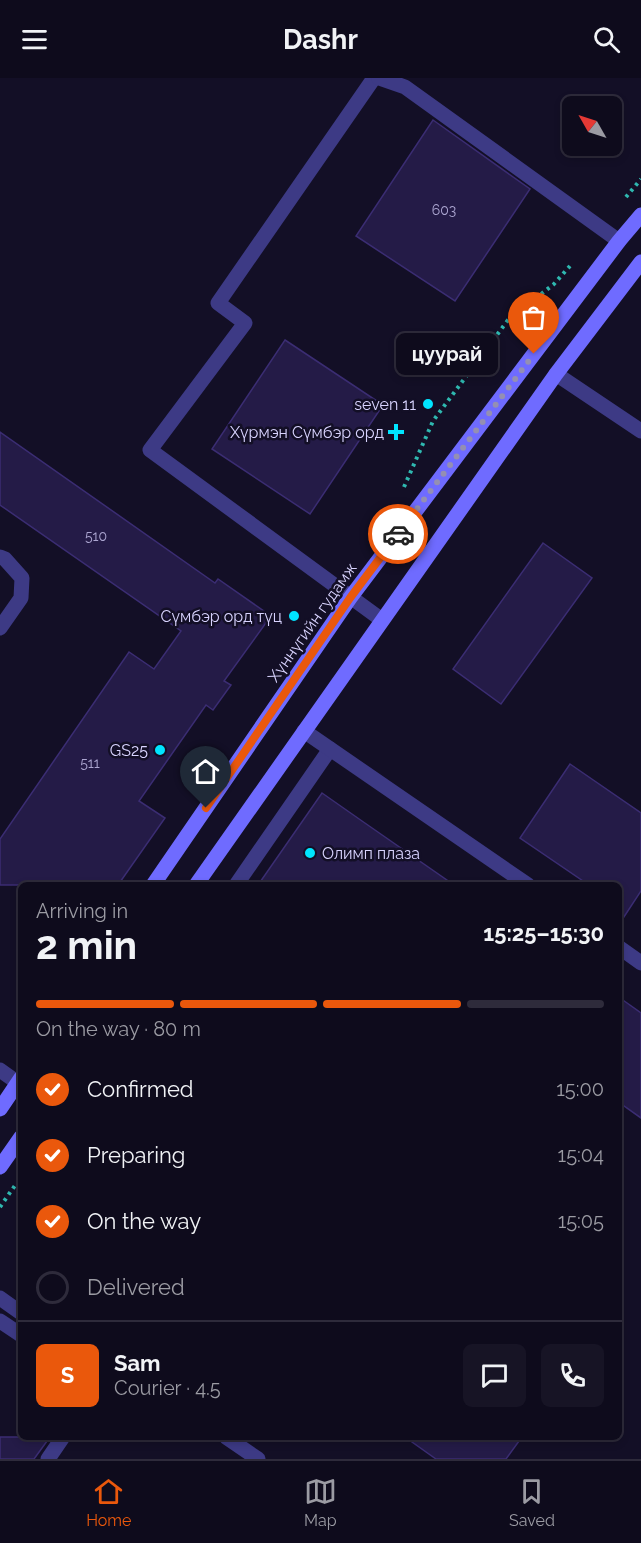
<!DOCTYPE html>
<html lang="en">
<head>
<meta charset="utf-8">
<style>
	:root { --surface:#0e0b1c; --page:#171425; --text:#f1f3f6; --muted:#9b9ba3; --line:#2e2b3b; --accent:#ea580c }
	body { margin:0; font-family:Raleway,sans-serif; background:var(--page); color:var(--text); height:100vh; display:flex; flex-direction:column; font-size:22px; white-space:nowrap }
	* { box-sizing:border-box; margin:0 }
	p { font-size:20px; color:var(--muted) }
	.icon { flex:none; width:33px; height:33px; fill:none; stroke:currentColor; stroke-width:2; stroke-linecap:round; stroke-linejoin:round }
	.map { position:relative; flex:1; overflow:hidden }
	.drawer { position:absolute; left:18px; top:804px; width:604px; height:558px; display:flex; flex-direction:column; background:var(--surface); border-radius:9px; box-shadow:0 3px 9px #0003,0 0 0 2px var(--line) }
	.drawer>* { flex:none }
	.needle { width:39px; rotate:309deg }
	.buttons { position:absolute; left:562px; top:18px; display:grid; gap:12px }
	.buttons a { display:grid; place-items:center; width:60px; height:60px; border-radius:9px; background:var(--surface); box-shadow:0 3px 9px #0003,0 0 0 2px var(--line); font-size:30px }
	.pin { position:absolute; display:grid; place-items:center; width:51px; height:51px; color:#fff; margin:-62px -26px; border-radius:50% 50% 50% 0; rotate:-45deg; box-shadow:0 0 6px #0007 }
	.pin .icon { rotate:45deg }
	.courier { position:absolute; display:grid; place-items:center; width:60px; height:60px; margin:-30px; border:4px solid #ea580c; border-radius:50%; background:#fff; color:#222; box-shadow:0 2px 8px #0007 }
	.bubble { position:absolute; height:42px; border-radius:9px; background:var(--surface); box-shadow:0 3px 9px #0003,0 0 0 2px var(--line); font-size:20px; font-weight:700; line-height:42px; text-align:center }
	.headline em { font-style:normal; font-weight:700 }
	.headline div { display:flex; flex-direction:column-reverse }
	.headline { display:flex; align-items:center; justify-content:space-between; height:102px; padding:0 18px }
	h1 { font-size:39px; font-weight:700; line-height:45px }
	.bar { display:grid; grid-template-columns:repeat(4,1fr); gap:9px 6px; align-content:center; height:72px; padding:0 18px }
	.bar i { height:8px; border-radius:4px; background:var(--line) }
	.bar .on { background:var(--accent) }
	.bar p { grid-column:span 4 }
	.line { display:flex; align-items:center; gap:15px; padding:0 18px; border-top:2px solid var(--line) }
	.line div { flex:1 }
	.round { display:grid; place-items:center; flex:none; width:63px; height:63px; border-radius:9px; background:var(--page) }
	ol { padding:0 18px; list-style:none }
	li { display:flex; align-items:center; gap:18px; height:66px }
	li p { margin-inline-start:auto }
	li .icon { padding:6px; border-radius:50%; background:var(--accent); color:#fff; stroke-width:4 }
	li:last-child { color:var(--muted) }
	li i { width:33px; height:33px; border:3px solid var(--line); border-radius:50% }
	header { display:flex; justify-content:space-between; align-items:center; height:78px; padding:0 18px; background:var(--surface); font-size:27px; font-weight:700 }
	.dock { display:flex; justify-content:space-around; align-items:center; height:84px; border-top:2px solid var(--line); background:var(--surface); font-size:16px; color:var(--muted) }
	.dock a { display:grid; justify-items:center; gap:3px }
	.dock .on { color:var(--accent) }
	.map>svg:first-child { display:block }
	.building { fill:#241b47; stroke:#3b2d73; stroke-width:1.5 }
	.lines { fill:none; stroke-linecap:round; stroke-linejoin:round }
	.path { stroke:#2fb8b0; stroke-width:4; stroke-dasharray:3 4.5; stroke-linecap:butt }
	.service { stroke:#3d3a85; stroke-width:15 }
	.minor { stroke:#3d3a85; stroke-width:15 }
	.tertiary { stroke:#3d3a85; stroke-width:15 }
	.secondary { stroke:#6f6bff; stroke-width:15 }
	.done { stroke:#948fb3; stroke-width:6; stroke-dasharray:0 10.8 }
	.route { stroke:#ea580c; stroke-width:8 }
	.poi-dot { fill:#00e5ff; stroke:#130f26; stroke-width:2 }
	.labels { text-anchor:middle; stroke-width:5; stroke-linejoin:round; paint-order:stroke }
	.number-label { font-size:14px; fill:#aca6d1 }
	.poi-label { font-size:16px; fill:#d9d4ff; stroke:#130f26; text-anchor:end }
	.street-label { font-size:16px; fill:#d9d4ff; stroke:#130f26 }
</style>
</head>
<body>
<header><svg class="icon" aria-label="menu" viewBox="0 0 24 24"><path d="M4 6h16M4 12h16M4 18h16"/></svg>Dashr<svg class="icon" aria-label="search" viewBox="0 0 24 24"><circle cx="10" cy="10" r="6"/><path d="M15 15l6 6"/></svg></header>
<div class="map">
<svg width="641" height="1381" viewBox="0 0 641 1381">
	<rect width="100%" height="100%" fill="#130f26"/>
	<g class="building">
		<path d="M 433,42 L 530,111 L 455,223 L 356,158 Z"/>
		<path d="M 285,262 L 383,327 L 310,436 L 212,371 Z"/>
		<path d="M 0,354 L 215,505 L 218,501 L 271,538 L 224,603 L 231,607 L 213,632 L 206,627 L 139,723 L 165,740 L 118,807 L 0,807 L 0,761 L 129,574 L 154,591 L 181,553 L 0,427 Z"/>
		<path d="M 543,465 L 592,500 L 501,626 L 453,591 Z"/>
		<path d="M 570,686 L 641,735 L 641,813 L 620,845 L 620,807 L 589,807 L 520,760 Z"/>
		<path d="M 322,715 L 362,743 L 454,807 L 258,807 Z"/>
		<path d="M 620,920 L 641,935 L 641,1040 L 620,1025 Z"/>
		<path d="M 0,1359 L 50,1359 L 34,1381 L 0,1381 Z"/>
		<path d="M 405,1359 L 522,1359 L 506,1381 L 436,1381 Z"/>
	</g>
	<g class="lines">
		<g class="path">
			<path d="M 626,119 L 641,101"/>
			<path d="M 404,409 L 433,343 L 508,242 L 554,206 L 570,188"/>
			<path d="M 0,1129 L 16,1106"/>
		</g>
		<g class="service">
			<path d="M 236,807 L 330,671"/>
			<path d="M 48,1381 L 63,1359"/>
		</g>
		<g class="minor">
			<path d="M 374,0 L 218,225 L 245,245 L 150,372 L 382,542"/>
			<path d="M 379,0 L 405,9 L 619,163"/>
			<path d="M 556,296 L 641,353"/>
			<path d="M 0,479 L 5,481 L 22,500 L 21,520 L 0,550"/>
			<path d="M 304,653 L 528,807"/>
			<path d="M 620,870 L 641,885"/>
			<path d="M 0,1220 L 21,1235"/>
			<path d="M 0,1243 L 21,1257"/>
			<path d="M 226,1359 L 258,1381"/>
		</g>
		<path class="tertiary" d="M 0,992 L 21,1007"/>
		<g class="secondary">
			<path d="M 153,807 L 350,520 L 619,163 L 641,137"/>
			<path d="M 196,807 L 556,296 L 641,184"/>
			<path d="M 0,1031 L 21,1000"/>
			<path d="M 0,1089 L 21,1059"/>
		</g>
	</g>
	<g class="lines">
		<path class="done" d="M 398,456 L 534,276"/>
		<path class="route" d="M 206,730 L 350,520 L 398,456"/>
	</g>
	<g class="poi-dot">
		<circle cx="428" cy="326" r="6"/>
		<path d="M393 345h6v6h6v6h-6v6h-6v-6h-6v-6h6z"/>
		<circle cx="294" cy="538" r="6"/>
		<circle cx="160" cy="672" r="6"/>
		<circle cx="310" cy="775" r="6"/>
	</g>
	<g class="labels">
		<g class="number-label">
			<text x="444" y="137">603</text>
			<text x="96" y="463">510</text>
			<text x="90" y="690">511</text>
		</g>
		<g class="poi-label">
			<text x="416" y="332">seven 11</text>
			<text x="384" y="360">Хүрмэн Сүмбэр орд</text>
			<text x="282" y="544">Сүмбэр орд түц</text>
			<text x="148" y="678">GS25</text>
			<text x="322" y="781" text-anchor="start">Олимп плаза</text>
		</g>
		<g class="street-label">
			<text transform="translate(312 544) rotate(-55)" y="6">Хүннүгийн гудамж</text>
		</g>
	</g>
</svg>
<div class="buttons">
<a><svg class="needle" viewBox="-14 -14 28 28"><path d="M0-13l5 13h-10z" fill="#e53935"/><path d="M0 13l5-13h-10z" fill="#9b9ba3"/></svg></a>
</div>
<div class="pin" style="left:534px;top:276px;background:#ea580c"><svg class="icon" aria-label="bag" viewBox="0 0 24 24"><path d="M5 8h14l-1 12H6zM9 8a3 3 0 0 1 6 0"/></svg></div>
<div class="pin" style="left:206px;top:730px;background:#1f2937"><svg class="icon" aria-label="home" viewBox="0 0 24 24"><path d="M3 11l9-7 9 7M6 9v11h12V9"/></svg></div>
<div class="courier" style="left:398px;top:456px"><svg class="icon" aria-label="car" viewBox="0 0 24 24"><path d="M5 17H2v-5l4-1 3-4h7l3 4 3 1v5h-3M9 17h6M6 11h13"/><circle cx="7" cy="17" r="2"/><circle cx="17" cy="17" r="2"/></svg></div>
<div class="bubble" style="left:396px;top:255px;width:102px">цуурай</div>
<section class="drawer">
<div class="headline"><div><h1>2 min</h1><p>Arriving in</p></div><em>15:25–15:30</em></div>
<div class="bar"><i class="on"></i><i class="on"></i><i class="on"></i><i></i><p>On the way · 80 m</p></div>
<ol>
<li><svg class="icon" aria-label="check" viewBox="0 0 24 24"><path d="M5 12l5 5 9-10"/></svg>Confirmed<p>15:00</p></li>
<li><svg class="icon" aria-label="check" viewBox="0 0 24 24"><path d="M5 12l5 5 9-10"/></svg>Preparing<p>15:04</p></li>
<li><svg class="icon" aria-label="check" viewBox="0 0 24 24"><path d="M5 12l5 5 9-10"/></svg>On the way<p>15:05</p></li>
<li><i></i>Delivered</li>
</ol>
<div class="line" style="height:108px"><b class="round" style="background:var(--accent);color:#fff">S</b><div><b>Sam</b><p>Courier · 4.5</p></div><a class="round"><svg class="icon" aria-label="chat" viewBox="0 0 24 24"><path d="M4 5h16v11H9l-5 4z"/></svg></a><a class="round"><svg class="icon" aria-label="phone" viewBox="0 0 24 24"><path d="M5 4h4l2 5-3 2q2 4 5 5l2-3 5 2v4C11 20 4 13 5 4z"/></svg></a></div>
</section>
</div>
<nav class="dock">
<a class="on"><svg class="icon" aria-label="home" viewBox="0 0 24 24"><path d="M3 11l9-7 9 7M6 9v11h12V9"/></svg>Home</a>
<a><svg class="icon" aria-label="map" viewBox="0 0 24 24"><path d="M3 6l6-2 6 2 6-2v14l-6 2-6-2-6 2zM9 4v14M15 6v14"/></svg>Map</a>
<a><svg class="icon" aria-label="saved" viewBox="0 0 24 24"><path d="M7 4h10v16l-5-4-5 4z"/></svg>Saved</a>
</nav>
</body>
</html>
